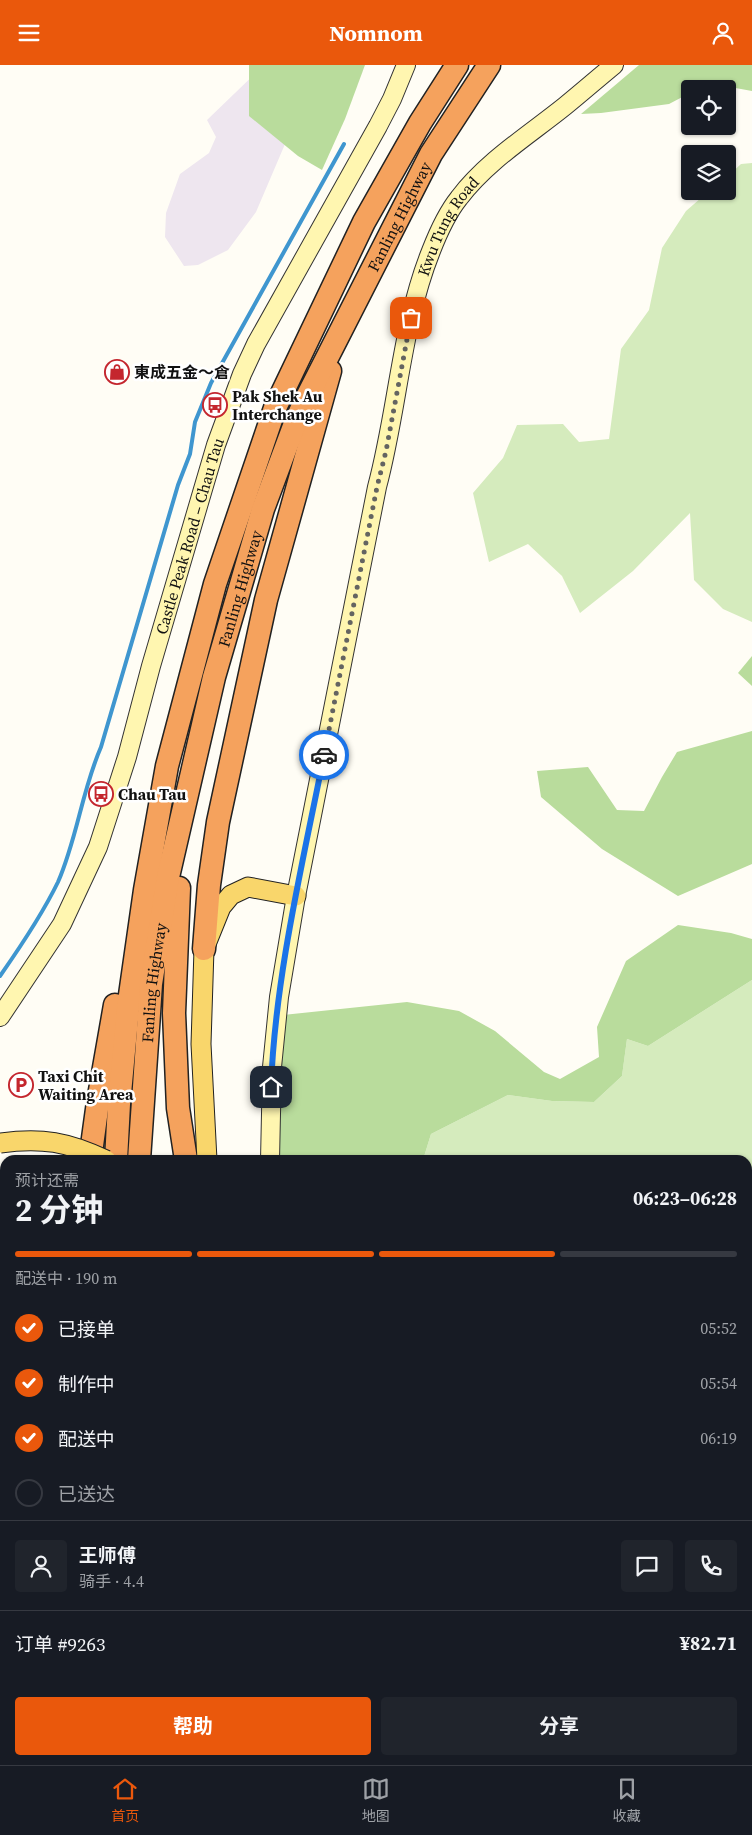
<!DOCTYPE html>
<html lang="zh">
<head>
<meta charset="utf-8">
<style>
	:root { --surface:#171b24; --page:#20242c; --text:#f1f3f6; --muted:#9ea1a6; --line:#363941; --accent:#ea580c }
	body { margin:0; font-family:"Source Serif 4","Noto Sans SC",serif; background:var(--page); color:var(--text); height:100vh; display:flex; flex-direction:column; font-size:19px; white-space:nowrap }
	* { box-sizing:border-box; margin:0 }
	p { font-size:16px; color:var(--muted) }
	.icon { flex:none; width:28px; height:28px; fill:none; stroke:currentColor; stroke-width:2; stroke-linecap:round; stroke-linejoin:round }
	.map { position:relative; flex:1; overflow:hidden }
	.details { position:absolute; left:0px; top:1090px; width:752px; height:610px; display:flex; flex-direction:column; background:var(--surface); border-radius:15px 15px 0 0; box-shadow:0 1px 4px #0004 }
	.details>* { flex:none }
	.buttons { position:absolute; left:681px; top:15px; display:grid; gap:10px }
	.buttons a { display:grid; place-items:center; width:55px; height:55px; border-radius:5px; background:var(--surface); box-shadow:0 1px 4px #0004; font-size:25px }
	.pin { position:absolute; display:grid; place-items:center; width:42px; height:42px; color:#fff; margin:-21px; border-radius:10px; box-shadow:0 2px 8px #0006 }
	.courier { position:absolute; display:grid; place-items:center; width:50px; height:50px; margin:-25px; border:4px solid #1a73e8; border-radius:50%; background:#fff; color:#222; box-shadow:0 1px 6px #0007 }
	.head em { font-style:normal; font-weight:700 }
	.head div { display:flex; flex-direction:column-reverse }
	.head { display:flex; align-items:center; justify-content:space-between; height:85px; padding:0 15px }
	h1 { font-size:32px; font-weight:700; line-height:38px }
	.bar { display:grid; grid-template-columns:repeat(4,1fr); gap:8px 5px; align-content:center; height:60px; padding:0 15px }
	.bar i { height:6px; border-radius:4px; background:var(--line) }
	.bar .selected { background:var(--accent) }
	.bar p { grid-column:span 4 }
	.line { display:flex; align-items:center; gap:12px; padding:0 15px; border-top:1px solid var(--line) }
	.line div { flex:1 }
	.round { display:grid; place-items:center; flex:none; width:52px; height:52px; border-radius:5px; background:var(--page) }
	ol { padding:0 15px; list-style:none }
	li { display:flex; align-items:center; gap:15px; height:55px }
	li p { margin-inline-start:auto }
	li .icon { padding:5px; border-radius:50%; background:var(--accent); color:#fff; stroke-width:4 }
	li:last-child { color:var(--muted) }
	li i { width:28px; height:28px; border:2px solid var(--line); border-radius:50% }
	.action { display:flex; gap:10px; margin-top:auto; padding:10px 15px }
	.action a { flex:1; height:58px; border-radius:5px; background:var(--accent); color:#fff; font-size:20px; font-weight:700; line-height:58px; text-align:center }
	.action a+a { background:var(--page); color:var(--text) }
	header { display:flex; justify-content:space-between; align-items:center; height:65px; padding:0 15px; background:var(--accent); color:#fff; font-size:22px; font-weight:700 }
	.tabs { display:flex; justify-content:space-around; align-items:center; height:70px; border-top:1px solid var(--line); background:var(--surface); font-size:14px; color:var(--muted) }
	.tabs a { display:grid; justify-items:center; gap:2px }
	.tabs .selected { color:var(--accent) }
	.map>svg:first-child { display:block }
	.industrial { fill:#eee6ef }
	.green { fill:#d5ebbd }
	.forest { fill:#b9dc9c }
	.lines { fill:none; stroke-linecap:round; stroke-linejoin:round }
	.stream { stroke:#3f96cf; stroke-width:4 }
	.street-casing { stroke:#444; stroke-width:15 }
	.secondary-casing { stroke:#333; stroke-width:20 }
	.primary-casing { stroke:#222; stroke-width:21 }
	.highway-casing { stroke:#222; stroke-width:25 }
	.street { stroke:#fff; stroke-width:12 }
	.secondary { stroke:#fff6b0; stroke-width:18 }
	.primary { stroke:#f9d66b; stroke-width:19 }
	.highway { stroke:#f5a25d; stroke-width:22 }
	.primary-bridge-casing { stroke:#222; stroke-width:21; stroke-linecap:butt }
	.primary-bridge { stroke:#f9d66b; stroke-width:19 }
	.done { stroke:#646461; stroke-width:5; stroke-dasharray:0 9 }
	.route { stroke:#1a73e8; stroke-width:6 }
	.labels { text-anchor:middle; stroke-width:5; stroke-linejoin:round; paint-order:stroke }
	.street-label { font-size:16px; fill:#111; stroke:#fff }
	.poi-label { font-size:16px; font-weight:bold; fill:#111; stroke:#fff; text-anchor:start }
</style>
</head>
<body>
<header><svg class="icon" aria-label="menu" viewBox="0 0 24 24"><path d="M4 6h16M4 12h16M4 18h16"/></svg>Nomnom<svg class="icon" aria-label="person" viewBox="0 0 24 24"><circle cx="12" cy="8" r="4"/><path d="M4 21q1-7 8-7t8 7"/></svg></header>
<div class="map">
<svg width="752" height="1700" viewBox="0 0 752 1700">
	<rect width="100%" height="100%" fill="#fffdf5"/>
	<path class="industrial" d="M 263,1 L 294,58 L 256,147 L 228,185 L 198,200 L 184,201 L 165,172 L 166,148 L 180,109 L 209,88 L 216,72 L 207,55 Z"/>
	<g class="green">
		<path d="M 752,98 L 752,557 L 723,544 L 694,515 L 690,448 L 633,506 L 580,548 L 562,511 L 528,479 L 489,497 L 473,428 L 503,393 L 517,360 L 563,359 L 579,377 L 609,374 L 621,284 L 649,245 L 662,183 L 686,146 L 709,126 L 728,126 L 728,111 L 741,99 Z"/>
		<path d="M 752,915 L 752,1284 L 748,1283 L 748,1095 L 423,1095 L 431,1069 L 508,1030 L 552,1036 L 594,1037 L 622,1011 L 627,974 L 648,981 Z"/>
	</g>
	<g class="forest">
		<path d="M 249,0 L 365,0 L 345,54 L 322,105 L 298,91 L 249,51 Z"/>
		<path d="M 639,0 L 752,0 L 752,26 L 708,18 L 697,24 L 690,24 L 690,28 L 669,39 L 601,48 L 581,49 Z"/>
		<path d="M 752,591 L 752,621 L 738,608 Z"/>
		<path d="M 752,666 L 752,799 L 678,831 L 602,784 L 541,732 L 537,706 L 588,702 L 617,745 L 644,746 L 662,712 L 677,687 Z"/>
		<path d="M 678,860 L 731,868 L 752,874 L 752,915 L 648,981 L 627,974 L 622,1011 L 594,1037 L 552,1036 L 508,1030 L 431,1069 L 423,1095 L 277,1095 L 283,950 L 407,937 L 459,946 L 495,966 L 544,1007 L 560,1014 L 599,992 L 597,962 L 626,896 Z"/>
		<path d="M 748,1283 L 752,1284 L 752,1352 L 748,1351 Z"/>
		<path d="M 748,1468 L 752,1470 L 752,1493 L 748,1491 Z"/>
		<path d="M 5,1622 L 5,1681 L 0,1682 L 0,1623 Z"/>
		<path d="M 61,1695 L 95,1695 L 95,1700 L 62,1700 Z"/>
		<path d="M 133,1695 L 159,1695 L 160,1700 L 134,1700 Z"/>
		<path d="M 231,1695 L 323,1695 L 322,1700 L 232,1700 Z"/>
	</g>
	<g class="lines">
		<path class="stream" d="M 0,911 C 21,881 42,850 58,817 C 77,774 82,725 101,682 L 178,420 L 190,389 L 195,357 L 211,318 L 344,79"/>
		<defs>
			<g id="street">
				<path d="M 748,1335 L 752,1334"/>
				<path d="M 751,1700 L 752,1698"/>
			</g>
			<g id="secondary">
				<path id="s1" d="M 0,952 L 62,859 L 98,782 L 127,692 L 151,601 L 216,380 L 242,309 L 256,279 L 378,61 L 392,34 L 406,0"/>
				<path id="s2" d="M 270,1095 L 272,1002 L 279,932 L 296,831 L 377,422 C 398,344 401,261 431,186 C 438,168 447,148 459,133 C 487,96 529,70 565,41 C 581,28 597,14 614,0"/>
				<path d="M 417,1695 L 420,1700"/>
			</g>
			<g id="primary">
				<path d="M 207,1095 L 201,979 L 204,884 L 221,842 L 231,830 L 248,822 L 296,831"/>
				<path d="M 0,1234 L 5,1235"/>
				<path d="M 0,1576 L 5,1574"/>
				<path d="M 0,1597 L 5,1596"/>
				<path d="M 122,1695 L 122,1700"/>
				<path d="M 280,1695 L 281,1700"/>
				<path d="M 348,1700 L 350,1695"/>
			</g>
			<g id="highway">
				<path d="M 179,823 L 174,948 L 178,1043 L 186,1095"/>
				<path d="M 204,884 L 209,820 L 218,757 L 266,535 L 330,306"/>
				<path d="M 90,1095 L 98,1037 L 115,940"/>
				<path d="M 116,1095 L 119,1039 L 128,944 L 145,825 L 167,701 L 215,519 L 275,343 L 364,157 L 420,58 L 457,0"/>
				<path id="s3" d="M 139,1095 L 151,919 L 168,812 L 214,612 L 263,444 L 294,361 L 305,336 L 431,89 L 489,0"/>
				<path d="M 0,1211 L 5,1212"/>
				<path d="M 184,1695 L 185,1700"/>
				<path d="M 215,1695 L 216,1700"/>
			</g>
		</defs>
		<use href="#street" class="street-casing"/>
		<use href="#secondary" class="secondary-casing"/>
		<use href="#primary" class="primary-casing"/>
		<use href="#highway" class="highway-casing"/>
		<use href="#street" class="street"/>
		<use href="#secondary" class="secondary"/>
		<use href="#primary" class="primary"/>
		<use href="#highway" class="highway"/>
		<defs>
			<path id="primary-bridge" d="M 0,1078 C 42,1072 68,1077 106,1095"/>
		</defs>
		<use href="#primary-bridge" class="primary-bridge-casing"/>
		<use href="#primary-bridge" class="primary-bridge"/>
	</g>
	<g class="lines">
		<path class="done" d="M 324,690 L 377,422 L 386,386 L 411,253"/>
		<path class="route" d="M 271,1022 C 275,912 303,797 324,690"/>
	</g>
	<defs>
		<symbol id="shop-ring" viewBox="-11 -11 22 22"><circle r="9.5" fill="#fff" stroke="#c4262e" stroke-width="1.5"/><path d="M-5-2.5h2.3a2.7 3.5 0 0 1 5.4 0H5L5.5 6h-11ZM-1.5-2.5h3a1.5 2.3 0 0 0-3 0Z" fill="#c4262e"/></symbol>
		<symbol id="bus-ring" viewBox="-11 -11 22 22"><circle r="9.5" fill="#fff" stroke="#c4262e" stroke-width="1.5"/><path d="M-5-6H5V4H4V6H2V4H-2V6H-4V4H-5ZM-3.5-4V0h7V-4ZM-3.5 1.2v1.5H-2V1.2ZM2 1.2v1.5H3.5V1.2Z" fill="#c4262e"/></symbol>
		<symbol id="parking-ring" viewBox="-11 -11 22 22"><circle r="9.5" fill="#fff" stroke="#c4262e" stroke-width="1.5"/><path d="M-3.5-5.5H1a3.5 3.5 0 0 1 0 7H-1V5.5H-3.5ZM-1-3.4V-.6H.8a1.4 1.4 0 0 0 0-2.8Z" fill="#c4262e"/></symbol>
	</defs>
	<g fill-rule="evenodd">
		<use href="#shop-ring" x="103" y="293" width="28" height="28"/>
		<use href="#bus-ring" x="201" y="326" width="28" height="28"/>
		<use href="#bus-ring" x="87" y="715" width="28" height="28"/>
		<use href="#parking-ring" x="7" y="1006" width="28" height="28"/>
	</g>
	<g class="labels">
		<g class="street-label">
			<text dy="6" stroke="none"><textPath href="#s3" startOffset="988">Fanling Highway</textPath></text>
			<text dy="6" stroke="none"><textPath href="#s2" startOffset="955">Kwu Tung Road</textPath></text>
			<text dy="6" stroke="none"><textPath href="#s1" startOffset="521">Castle Peak Road – Chau Tau</textPath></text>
			<text dy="6" stroke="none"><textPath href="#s3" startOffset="582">Fanling Highway</textPath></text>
			<text dy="6" stroke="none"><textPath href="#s3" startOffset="178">Fanling Highway</textPath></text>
		</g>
		<g class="poi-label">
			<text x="134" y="313">東成五金～倉</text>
			<text x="232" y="337">Pak Shek Au<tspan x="232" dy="18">Interchange</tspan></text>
			<text x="118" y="735">Chau Tau</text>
			<text x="38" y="1017">Taxi Chit<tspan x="38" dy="18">Waiting Area</tspan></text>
		</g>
	</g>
</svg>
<div class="buttons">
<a><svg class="icon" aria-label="locate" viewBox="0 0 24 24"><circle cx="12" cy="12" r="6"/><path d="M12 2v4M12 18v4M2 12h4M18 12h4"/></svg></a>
<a><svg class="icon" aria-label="layers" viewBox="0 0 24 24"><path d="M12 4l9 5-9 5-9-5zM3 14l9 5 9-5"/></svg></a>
</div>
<div class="pin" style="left:411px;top:253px;background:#ea580c"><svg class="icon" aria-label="bag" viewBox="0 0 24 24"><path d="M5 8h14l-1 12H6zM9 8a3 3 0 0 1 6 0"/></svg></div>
<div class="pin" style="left:271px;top:1022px;background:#1f2937"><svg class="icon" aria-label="home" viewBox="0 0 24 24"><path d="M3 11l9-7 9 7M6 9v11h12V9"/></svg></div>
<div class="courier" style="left:324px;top:690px"><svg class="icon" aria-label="car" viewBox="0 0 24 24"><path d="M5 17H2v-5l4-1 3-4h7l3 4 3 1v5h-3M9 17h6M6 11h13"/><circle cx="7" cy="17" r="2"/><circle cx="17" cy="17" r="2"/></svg></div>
<section class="details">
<div class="head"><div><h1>2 分钟</h1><p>预计还需</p></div><em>06:23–06:28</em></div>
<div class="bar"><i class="selected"></i><i class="selected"></i><i class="selected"></i><i></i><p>配送中 · 190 m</p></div>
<ol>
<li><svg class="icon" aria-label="check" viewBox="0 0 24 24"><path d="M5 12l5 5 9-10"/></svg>已接单<p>05:52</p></li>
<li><svg class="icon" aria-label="check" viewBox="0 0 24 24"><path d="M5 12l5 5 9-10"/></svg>制作中<p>05:54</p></li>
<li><svg class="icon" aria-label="check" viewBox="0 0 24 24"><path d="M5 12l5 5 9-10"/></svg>配送中<p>06:19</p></li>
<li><i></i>已送达</li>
</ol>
<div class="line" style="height:90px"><a class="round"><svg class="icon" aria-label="person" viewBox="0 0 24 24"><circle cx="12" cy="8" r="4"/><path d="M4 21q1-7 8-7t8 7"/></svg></a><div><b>王师傅</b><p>骑手 · 4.4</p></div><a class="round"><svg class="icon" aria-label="chat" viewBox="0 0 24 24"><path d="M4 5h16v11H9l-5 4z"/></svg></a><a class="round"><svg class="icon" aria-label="phone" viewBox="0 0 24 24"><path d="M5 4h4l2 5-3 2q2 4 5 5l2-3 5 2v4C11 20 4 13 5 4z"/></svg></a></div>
<div class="line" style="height:65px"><div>订单 #9263</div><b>¥82.71</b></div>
<div class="action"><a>帮助</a><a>分享</a></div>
</section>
</div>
<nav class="tabs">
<a class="selected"><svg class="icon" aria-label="home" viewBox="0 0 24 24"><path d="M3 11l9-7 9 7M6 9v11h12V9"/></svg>首页</a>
<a><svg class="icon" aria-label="map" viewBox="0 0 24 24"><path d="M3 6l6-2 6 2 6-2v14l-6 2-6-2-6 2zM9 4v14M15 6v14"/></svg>地图</a>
<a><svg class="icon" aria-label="saved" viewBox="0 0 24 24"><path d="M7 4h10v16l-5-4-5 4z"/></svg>收藏</a>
</nav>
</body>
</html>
